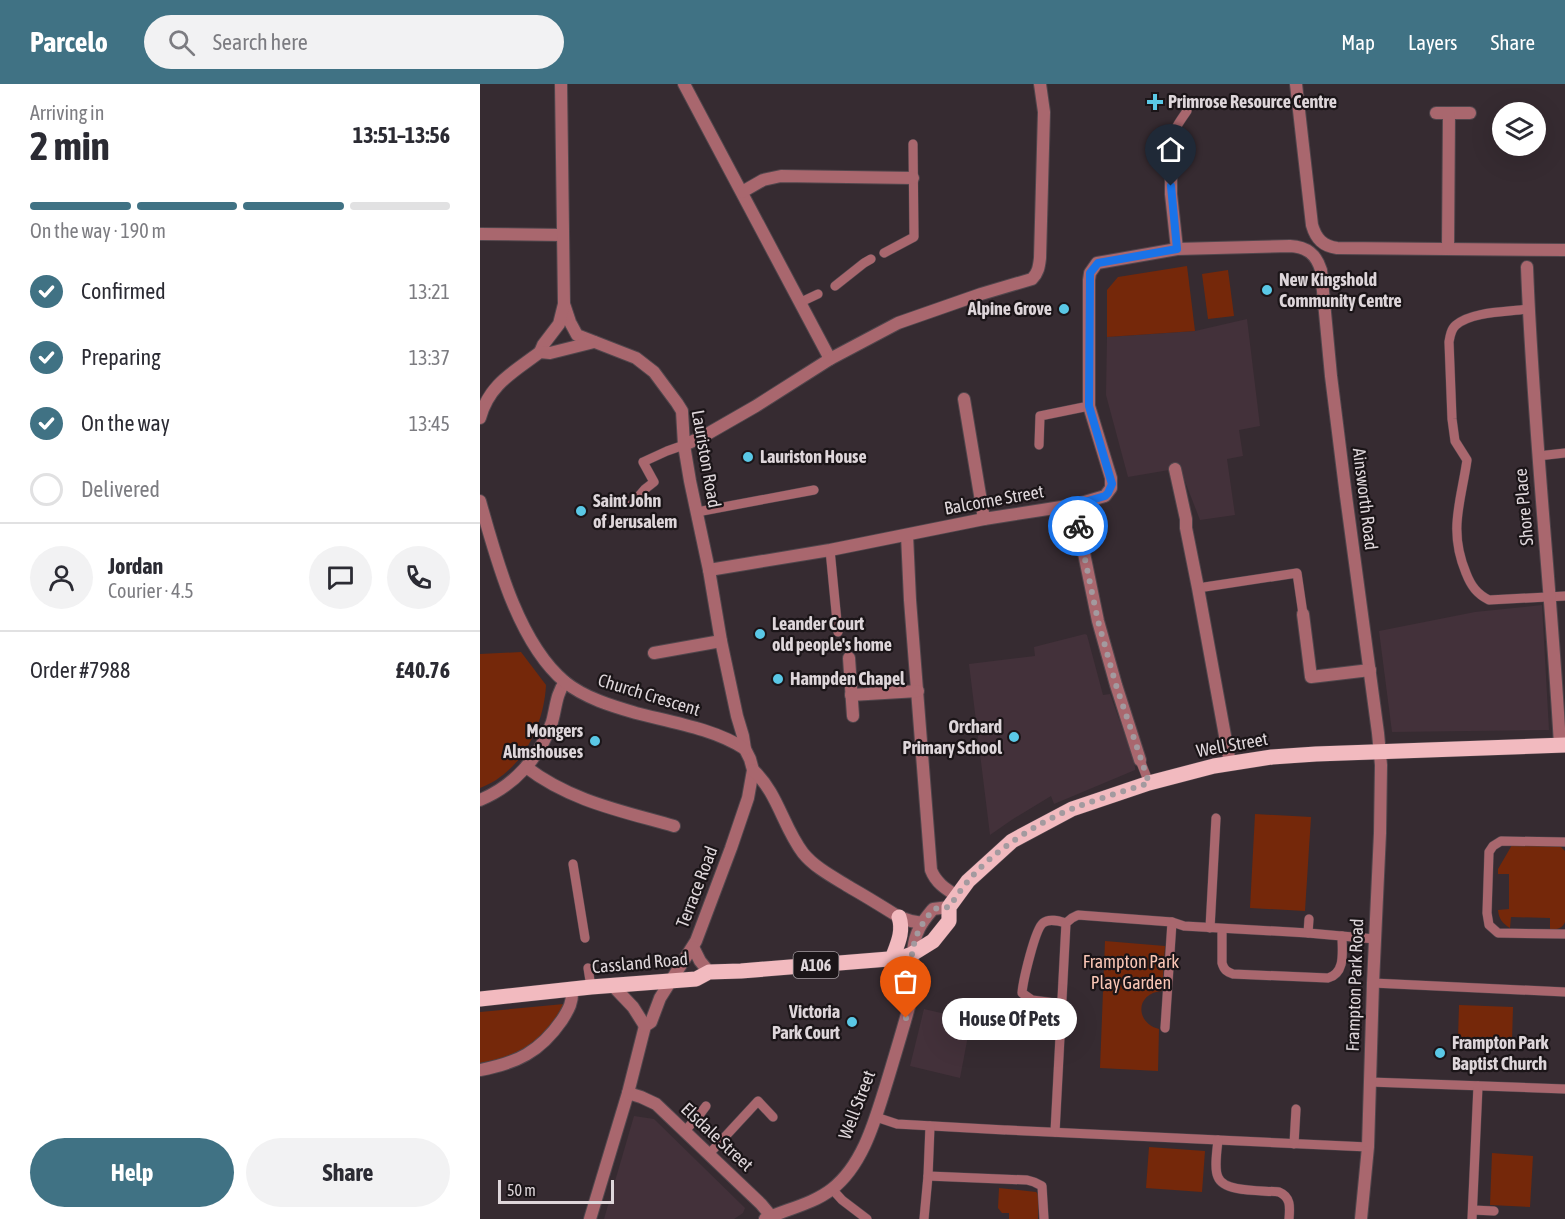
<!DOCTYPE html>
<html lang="en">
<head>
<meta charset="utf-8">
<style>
	:root { --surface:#fff; --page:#f2f2f3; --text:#2b2b33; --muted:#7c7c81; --line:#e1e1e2; --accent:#407284 }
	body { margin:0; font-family:"Asap Condensed",sans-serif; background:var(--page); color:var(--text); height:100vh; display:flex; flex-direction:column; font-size:22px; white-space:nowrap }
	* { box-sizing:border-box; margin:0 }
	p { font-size:20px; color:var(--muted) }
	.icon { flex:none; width:33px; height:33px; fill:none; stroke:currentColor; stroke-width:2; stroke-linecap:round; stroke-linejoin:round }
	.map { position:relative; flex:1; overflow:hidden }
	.details { display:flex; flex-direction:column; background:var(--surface); width:480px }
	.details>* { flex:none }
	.fabs { position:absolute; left:1012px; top:18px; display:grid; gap:12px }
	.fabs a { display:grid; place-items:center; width:54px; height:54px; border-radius:50%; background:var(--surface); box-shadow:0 6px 24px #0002; font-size:30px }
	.scale { position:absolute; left:18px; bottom:15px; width:116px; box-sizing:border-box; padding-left:6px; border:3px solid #ded6da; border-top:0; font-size:16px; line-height:21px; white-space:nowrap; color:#ded6da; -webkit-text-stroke:4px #1b1518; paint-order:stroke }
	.pin { position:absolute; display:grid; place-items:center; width:51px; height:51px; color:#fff; margin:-62px -26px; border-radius:50% 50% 50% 0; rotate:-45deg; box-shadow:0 0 6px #0007 }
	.pin .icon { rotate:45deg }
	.courier { position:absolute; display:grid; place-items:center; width:60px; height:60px; margin:-30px; border:4px solid #1a73e8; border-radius:50%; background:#fff; color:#222; box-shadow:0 2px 8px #0007 }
	.bubble { position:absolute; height:42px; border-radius:21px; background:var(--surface); box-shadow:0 6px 24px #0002; font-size:20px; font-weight:700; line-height:42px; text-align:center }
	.headline em { font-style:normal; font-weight:700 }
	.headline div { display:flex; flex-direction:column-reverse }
	.headline { display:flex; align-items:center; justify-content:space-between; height:102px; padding:0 30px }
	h1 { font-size:39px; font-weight:700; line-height:45px }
	.bar { display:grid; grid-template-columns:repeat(4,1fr); gap:9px 6px; align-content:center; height:72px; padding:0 30px }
	.bar i { height:8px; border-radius:4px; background:var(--line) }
	.bar .active { background:var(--accent) }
	.bar p { grid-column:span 4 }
	.line { display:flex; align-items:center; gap:15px; padding:0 30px; border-top:2px solid var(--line) }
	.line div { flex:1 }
	.round { display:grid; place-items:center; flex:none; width:63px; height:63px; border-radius:32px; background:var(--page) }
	ol { padding:0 30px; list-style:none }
	li { display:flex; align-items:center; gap:18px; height:66px }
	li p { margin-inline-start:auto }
	li .icon { padding:6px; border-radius:50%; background:var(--accent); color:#fff; stroke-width:4 }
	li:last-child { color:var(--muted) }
	li i { width:33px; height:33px; border:3px solid var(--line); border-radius:50% }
	.button { display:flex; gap:12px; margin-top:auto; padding:12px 30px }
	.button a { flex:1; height:69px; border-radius:36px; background:var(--accent); color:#fff; font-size:24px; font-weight:700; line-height:69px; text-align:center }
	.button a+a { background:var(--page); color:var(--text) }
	header { display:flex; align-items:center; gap:36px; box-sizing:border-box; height:84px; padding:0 30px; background:var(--accent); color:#fff }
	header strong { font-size:28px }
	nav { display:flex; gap:33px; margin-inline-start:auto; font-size:21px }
	.search { width:420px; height:54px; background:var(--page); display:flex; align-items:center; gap:15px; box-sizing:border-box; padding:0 21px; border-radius:33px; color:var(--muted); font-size:22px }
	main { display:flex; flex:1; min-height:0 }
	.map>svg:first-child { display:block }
	.built { fill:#43313a }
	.green { fill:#75280a }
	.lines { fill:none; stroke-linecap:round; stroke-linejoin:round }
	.service-casing { stroke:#51464c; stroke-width:10 }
	.minor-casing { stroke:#51464c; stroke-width:14 }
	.tertiary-casing { stroke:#51464c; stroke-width:14 }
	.primary-casing { stroke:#51464c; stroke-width:16 }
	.service { stroke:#a9676e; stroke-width:9 }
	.minor { stroke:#a9676e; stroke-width:12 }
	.tertiary { stroke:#a9676e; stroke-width:12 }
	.primary { stroke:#f2babf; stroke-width:15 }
	.done { stroke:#a39a9f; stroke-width:6; stroke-dasharray:0 10.8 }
	.route { stroke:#1a73e8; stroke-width:8 }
	.poi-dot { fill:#5ac8e6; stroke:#1b1518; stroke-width:2 }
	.labels { text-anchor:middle; stroke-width:4.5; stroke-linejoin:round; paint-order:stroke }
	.shield { fill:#1b1518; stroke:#a49ca0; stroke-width:1.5 }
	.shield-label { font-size:16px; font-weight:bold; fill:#ded6da }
	.poi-label { font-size:18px; font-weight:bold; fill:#ded6da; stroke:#1b1518; text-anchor:start }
	.street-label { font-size:18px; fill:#ded6da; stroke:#1b1518 }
	.park-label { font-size:18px; fill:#fac6b5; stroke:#1b1518 }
</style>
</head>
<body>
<header>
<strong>Parcelo</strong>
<div class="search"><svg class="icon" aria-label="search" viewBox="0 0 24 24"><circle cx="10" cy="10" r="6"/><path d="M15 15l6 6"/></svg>Search here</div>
<nav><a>Map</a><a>Layers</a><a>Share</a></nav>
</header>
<main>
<section class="details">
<div class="headline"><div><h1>2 min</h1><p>Arriving in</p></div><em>13:51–13:56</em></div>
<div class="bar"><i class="active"></i><i class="active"></i><i class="active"></i><i></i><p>On the way · 190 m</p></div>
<ol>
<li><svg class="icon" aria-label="check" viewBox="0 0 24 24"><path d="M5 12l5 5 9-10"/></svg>Confirmed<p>13:21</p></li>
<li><svg class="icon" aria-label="check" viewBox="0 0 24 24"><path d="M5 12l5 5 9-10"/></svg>Preparing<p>13:37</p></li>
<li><svg class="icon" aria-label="check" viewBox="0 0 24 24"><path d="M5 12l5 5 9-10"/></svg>On the way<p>13:45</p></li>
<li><i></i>Delivered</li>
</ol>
<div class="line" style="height:108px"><a class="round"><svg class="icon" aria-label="person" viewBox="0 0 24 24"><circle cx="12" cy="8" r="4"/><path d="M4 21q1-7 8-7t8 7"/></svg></a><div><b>Jordan</b><p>Courier · 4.5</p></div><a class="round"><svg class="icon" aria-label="chat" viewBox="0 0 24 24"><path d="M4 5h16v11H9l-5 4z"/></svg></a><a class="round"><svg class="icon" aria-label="phone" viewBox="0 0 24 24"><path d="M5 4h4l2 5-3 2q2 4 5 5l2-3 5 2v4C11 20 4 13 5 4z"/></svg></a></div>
<div class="line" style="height:78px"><div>Order #7988</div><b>£40.76</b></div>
<div class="button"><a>Help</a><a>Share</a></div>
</section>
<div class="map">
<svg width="1085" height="1135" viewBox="0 0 1085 1135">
	<rect width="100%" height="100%" fill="#362b31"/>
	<g class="built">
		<path d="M 767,235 L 780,342 L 759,346 L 763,372 L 747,375 L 755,431 L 720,436 L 699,382 L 695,385 L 648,393 L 626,311 L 627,253 L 715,247 Z"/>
		<path d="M 1062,521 L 1069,646 L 912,648 L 899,547 L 995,528 Z"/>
		<path d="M 605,550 L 607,551 L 623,611 L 630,610 L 652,671 L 655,683 L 655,686 L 574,720 L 571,712 L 533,735 L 510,751 L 489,580 L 555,572 L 554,563 Z"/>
		<path d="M 444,925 L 491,936 L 480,994 L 430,982 Z"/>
		<path d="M 154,1032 L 174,1035 L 265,1124 L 263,1129 L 254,1135 L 124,1135 Z"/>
	</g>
	<g class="green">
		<path d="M 707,182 L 715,247 L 627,253 L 627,206 L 638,193 Z"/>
		<path d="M 748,186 L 754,232 L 728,235 L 722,190 Z"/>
		<path d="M 41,568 L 66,601 C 64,642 41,689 0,704 L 0,570 Z"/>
		<path d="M 775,730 L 831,733 L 825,827 L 770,824 Z"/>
		<path d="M 1032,761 L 1079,761 L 1085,767 L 1085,838 C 1083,844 1076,846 1070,846 L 1070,834 L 1031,833 L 1030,844 C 1022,839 1019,835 1018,826 L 1029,825 L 1029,790 L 1018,790 L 1018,785 Z"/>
		<path d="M 625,857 L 685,862 L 682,907 C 655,909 655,939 679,945 L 678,987 L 620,984 Z"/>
		<path d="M 84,920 C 67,956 39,973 0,979 L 0,928 Z"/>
		<path d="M 979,921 L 1033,923 L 1032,957 L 978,955 Z"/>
		<path d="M 669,1063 L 725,1067 L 722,1108 L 666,1104 Z"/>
		<path d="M 1012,1069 L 1053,1072 L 1050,1123 L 1010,1121 Z"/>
		<path d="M 519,1104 L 556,1108 L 559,1111 L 558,1135 L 529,1135 L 529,1129 L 522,1129 L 518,1124 Z"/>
	</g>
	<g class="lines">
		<defs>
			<g id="service">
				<path d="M 691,57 C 694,45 700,37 707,27"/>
				<path d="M 404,169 L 434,153 L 433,60"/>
				<path d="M 355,202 L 384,179 L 391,175"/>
				<path d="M 321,218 L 338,210"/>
				<path d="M 1048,225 C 1029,228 992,227 976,241 C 971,245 970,252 969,258 L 972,335 L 975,357 L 987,376 C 981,418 968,446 986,489 C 991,502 997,510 1009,516 L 1085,512"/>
				<path d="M 559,361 L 560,332 L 609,322"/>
				<path d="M 1058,372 L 1085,369"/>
				<path d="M 152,420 L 165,405 L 174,398 L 163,378 L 187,367 L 204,361"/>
				<path d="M 217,428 L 334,406"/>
				<path d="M 350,466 L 358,548"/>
				<path d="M 718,504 L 817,489 L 823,530"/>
				<path d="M 660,676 L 669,699"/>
				<path d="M 1085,758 L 1021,757 L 1013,762 L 1009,768 L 1007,829 L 1009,841 L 1018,849 L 1085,850"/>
				<path d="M 93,780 L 105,854"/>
				<path d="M 730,844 L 736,734"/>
				<path d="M 742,845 L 742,879 C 744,886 747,888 753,890 L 848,894 C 866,889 862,867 862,852"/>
				<path d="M 828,849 L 829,835"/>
				<path d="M 108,884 L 111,903"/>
				<path d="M 893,899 L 1085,908"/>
				<path d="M 583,920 L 552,916 L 542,909 C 543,897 555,845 563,839 C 569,834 579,837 586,839"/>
				<path d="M 685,944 L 692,838"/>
				<path d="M 890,998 L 1085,1005"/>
				<path d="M 220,1030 L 226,1022"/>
				<path d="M 396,1033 L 417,1040 L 525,1046"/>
				<path d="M 527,1046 L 888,1063"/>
				<path d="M 205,1047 L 212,1039"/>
				<path d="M 575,1048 L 586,839 L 592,834 L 598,831 L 692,838 L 704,842 L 828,849 L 895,855"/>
				<path d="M 738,1056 C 737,1066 734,1085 738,1093 C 744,1109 783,1106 799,1108 C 811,1113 810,1123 809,1135"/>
				<path d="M 814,1060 L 816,1025"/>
				<path d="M 229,1070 L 278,1017 L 293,1033"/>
				<path d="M 448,1092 L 547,1096 L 554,1098 L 562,1102 L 564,1135"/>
				<path d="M 352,1105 L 362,1116 L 387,1135"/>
				<path d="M 993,1126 L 1014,1127"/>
				<path d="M 444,1135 L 448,1092 L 450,1042"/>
				<path d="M 992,1135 L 998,1002"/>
			</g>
			<g id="minor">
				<path d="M 204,0 L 350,275"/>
				<path d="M 816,0 L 832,141 C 836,155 843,162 857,164 L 1085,166"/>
				<path d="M 956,29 L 990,29"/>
				<path d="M 691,57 L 691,110 L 697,165"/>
				<path d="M 262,108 L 283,96 L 301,92 L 433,94"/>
				<path d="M 0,150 L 83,151"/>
				<path d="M 968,164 L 969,29"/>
				<path d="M 1047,183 C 1053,343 1071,502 1080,661"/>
				<path d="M 484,315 L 504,435"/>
				<path d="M 204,361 L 222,353 L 276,322 L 350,275 L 418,239 L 501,210 L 552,195 C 558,189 559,183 560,174 L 564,28 L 560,0"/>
				<path d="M 695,385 L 706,435 L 706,444 L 718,504 L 750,679"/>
				<path d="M 594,421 L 618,537 L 636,601 L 660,676"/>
				<path d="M 427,451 L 430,516 L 451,786 C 456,799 466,805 477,812"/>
				<path d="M 229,486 L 350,466 L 504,435 L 594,421 L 625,412 L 631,404 L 631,394 L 609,322 L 609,196 L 610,189 L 617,179 L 697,165 L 810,162 C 827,163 836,170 841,186 L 851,292 L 866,412 L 898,649 L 901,681 L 900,749 L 893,899 L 888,1063 L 881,1135"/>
				<path d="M 823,530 L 831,593 L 890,586"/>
				<path d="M 174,569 L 241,557"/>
				<path d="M 369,574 L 373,632"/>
				<path d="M 371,611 L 438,607"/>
				<path d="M 46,683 C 90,717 142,727 194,742"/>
				<path d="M 0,716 C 34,702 60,673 72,638 C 76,624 76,610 85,598"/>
				<path d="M 0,986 C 37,979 60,968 82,936 C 89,925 93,918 92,905"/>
			</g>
			<g id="tertiary">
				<path d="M 84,220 L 90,238 L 97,251 L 156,274 L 174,288 L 197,319 L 202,327 L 204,361 L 210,397 L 229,486 L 241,557 L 257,632 L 263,652 L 265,665 L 270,675 L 273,686 L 268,714 L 251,764 L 216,857 L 180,914 L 171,938 L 165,942 L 148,1009 L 110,1135"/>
				<path d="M 60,268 L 63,261 L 79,240 L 84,220 L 81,0"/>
				<path d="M 0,334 C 9,300 34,288 60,268 L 70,269 L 114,258"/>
				<path d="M 0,417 C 16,474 38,559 85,598 C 105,614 132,622 156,629 C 191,638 235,645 265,665"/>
				<path d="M 273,686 C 298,709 303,743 323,769 C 335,784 355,794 371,804 C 387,813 403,823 419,833 L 431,837 L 442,839"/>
				<path d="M 213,863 L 220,877 L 229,888"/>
				<path d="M 132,901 L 153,923 L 165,942"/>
				<path d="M 148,1009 L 161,1013 L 176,1020 L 281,1120 L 291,1132"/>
				<path d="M 285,1135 C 307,1125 333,1120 352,1105 C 383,1081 395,1036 406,1001 C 415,971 424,942 432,912 C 436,890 428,866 439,845 C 442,838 448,831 453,825 L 469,823"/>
			</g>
			<g id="primary">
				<path d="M 412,875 C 417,861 424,848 419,833"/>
				<path d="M 0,915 L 111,903 L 216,895 L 229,888 L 261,887 L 421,874 L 432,870 L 453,857 L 469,837 L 469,823 L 488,797 L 532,757 L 592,725 L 669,699 L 734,682 L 792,673 L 836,670 L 1085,661"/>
			</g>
		</defs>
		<use href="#service" class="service-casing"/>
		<use href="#minor" class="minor-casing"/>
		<use href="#tertiary" class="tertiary-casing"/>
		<use href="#primary" class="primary-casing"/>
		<use href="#service" class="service"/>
		<use href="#minor" class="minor"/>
		<use href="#tertiary" class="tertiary"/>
		<use href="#primary" class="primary"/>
	</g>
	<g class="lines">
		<path class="done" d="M 426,934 L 434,904 L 432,870 L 434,860 L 439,845 L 453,825 L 469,823 C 475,815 481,805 488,797 C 513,767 558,738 594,724 C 618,715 644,707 669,699 L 636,601 L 618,537 L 598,442"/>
		<path class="route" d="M 598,442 L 594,421 L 625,412 L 628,409 L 632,400 L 609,322 L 610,189 L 618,179 L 697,165 L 691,102"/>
	</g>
	<g class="poi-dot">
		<path d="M672 9h6v6h6v6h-6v6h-6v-6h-6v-6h6z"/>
		<circle cx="787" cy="206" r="6"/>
		<circle cx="584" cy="225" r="6"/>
		<circle cx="268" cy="373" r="6"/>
		<circle cx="101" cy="427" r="6"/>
		<circle cx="280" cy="550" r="6"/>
		<circle cx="298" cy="595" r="6"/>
		<circle cx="534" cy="653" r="6"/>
		<circle cx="115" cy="657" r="6"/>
		<circle cx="372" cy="938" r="6"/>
		<circle cx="960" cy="969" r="6"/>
	</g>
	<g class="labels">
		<rect class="shield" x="313.5" y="868" width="45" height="26" rx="4.5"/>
		<g class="shield-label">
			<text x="336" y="887">A106</text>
		</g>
		<g class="poi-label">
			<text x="688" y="24">Primrose Resource Centre</text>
			<text x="799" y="202">New Kingshold<tspan x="799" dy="21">Community Centre</tspan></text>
			<text x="572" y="231" text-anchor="end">Alpine Grove</text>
			<text x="280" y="379">Lauriston House</text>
			<text x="113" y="423">Saint John<tspan x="113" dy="21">of Jerusalem</tspan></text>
			<text x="292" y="546">Leander Court<tspan x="292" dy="21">old people's home</tspan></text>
			<text x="310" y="601">Hampden Chapel</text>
			<text x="522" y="649" text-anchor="end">Orchard<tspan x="522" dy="21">Primary School</tspan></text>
			<text x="103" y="653" text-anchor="end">Mongers<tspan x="103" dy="21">Almshouses</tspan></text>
			<text x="360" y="934" text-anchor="end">Victoria<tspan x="360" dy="21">Park Court</tspan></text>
			<text x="972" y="965">Frampton Park<tspan x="972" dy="21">Baptist Church</tspan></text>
		</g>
		<g class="street-label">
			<text transform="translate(226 375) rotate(80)" y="6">Lauriston Road</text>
			<text transform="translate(885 415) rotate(83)" y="6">Ainsworth Road</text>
			<text transform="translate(514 416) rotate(-10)" y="6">Balcorne Street</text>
			<text transform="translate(1044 423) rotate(-95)" y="6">Shore Place</text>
			<text transform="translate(169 611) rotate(17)" y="6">Church Crescent</text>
			<text transform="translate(752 661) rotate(-10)" y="6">Well Street</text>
			<text transform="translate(217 803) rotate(-69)" y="6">Terrace Road</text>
			<text transform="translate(160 879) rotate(-5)" y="6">Cassland Road</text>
			<text transform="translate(875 901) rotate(-88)" y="6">Frampton Park Road</text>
			<text transform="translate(377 1021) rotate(-69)" y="6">Well Street</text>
			<text transform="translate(237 1053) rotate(43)" y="6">Elsdale Street</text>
		</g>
		<g class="park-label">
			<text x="651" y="884">Frampton Park<tspan x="651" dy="21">Play Garden</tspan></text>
		</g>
	</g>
</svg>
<div class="fabs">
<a><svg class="icon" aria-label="layers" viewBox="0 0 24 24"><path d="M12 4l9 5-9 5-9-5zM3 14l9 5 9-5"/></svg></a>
</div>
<div class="scale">50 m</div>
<div class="pin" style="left:426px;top:934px;background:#ea580c"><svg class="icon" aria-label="bag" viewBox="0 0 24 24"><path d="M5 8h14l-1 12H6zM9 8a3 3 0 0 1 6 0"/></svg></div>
<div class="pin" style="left:691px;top:102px;background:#1f2937"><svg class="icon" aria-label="home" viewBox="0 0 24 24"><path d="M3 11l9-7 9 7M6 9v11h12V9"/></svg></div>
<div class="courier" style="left:598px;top:442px"><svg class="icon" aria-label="bike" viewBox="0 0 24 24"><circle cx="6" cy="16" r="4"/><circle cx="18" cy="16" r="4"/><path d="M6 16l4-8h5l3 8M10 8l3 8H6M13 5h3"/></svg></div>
<div class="bubble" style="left:462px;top:914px;width:135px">House Of Pets</div>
</div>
</main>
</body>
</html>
